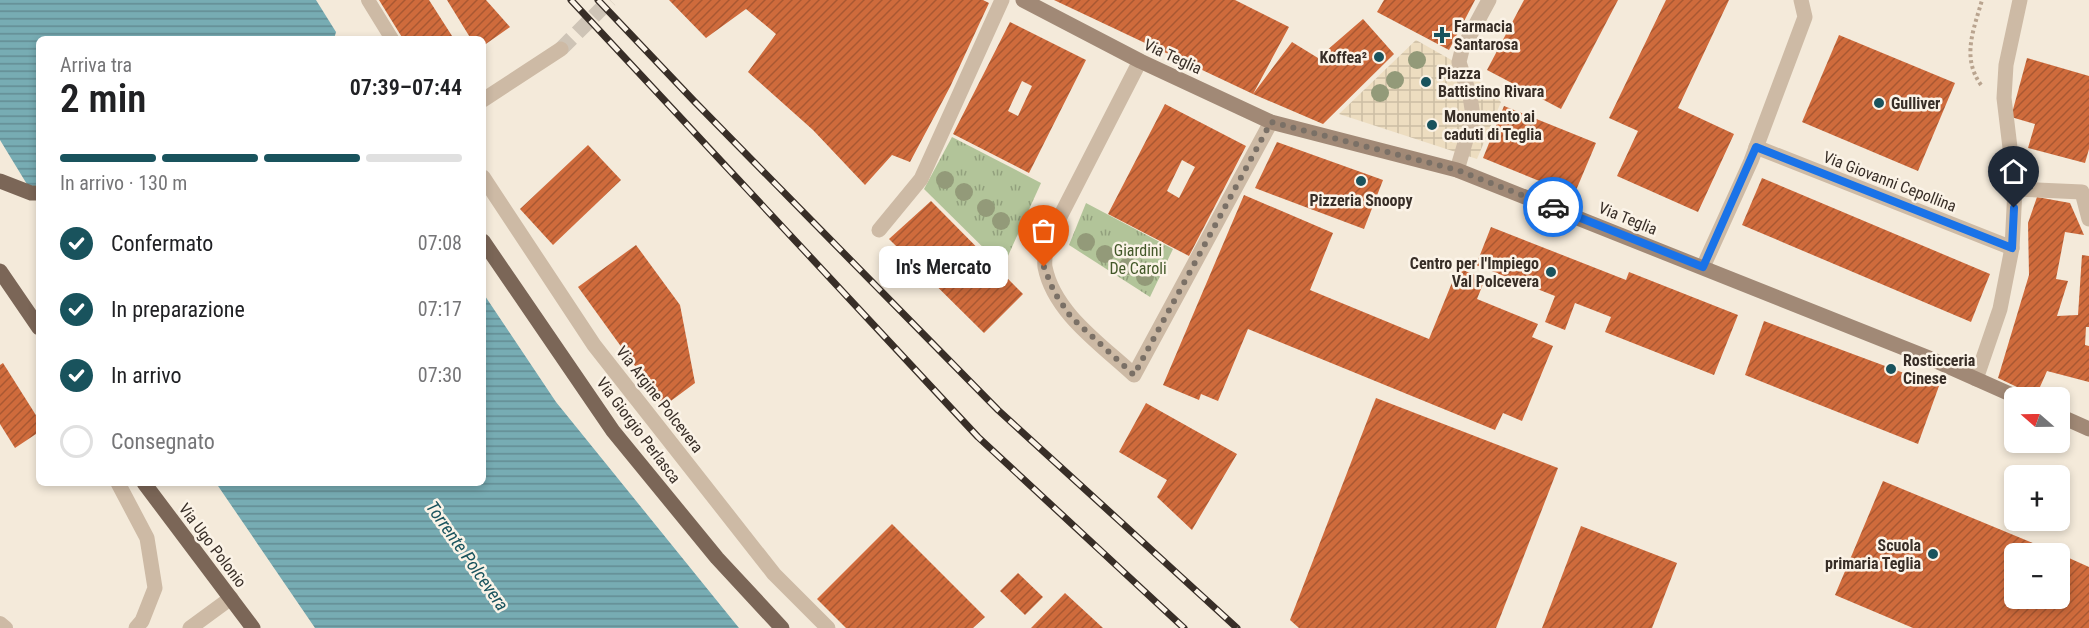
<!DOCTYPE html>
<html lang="it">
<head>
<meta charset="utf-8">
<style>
	:root { --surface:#fff; --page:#f2f2f2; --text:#202124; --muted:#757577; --line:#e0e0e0; --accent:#19535d }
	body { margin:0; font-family:"Roboto Condensed",sans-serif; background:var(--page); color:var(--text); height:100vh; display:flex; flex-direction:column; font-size:22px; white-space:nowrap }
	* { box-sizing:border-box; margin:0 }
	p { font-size:20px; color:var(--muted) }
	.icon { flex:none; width:33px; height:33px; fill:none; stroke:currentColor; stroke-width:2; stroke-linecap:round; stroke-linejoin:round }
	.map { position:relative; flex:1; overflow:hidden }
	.side { position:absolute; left:36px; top:36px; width:450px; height:450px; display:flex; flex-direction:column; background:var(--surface); border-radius:9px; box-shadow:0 3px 9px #0003 }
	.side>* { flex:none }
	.needle { width:39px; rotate:290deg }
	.controls { position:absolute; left:2004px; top:387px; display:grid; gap:12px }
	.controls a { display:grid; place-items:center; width:66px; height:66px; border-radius:9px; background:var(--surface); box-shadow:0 3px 9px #0003; font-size:30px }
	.pin { position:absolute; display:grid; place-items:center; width:51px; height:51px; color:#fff; margin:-62px -26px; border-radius:50% 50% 50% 0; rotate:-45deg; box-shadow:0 0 6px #0007 }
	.pin .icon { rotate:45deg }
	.courier { position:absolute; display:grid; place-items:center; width:60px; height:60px; margin:-30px; border:4px solid #1a73e8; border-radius:50%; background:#fff; color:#222; box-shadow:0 2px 8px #0007 }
	.bubble { position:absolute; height:42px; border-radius:9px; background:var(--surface); box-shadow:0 3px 9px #0003; font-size:20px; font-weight:600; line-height:42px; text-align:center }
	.overview em { font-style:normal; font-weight:600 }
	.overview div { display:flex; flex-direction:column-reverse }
	.overview { display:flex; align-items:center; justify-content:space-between; height:102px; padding:0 24px }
	h1 { font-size:39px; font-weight:600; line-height:45px }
	.bar { display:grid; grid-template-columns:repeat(4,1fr); gap:9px 6px; align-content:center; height:72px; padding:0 24px }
	.bar i { height:8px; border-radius:4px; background:var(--line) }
	.bar .active { background:var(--accent) }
	.bar p { grid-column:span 4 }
	ol { padding:0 24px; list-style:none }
	li { display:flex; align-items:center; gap:18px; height:66px }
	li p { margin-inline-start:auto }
	li .icon { padding:6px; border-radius:50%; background:var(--accent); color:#fff; stroke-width:4 }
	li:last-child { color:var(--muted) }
	li i { width:33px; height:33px; border:3px solid var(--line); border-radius:50% }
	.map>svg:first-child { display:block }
	.park { fill:url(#park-tufts) }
	.plaza { fill:url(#plaza-grid) }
	.water { fill:url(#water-rules) }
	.building { fill:url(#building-hatch); fill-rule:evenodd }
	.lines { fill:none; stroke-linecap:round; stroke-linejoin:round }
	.street-tunnel { stroke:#cec4b6; stroke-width:15; stroke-dasharray:15 8; stroke-linecap:butt }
	.path { stroke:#b9a48f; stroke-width:4; stroke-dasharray:3 3; stroke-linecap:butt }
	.lane { stroke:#cdbaa5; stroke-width:14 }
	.street { stroke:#cdbaa5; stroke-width:15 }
	.secondary { stroke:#a18976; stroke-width:15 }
	.primary { stroke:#7b6657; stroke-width:15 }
	.rail-casing { stroke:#382e27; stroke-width:7 }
	.rail { stroke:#fbf3e7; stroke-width:4.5; stroke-dasharray:14; stroke-linecap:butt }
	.tree { fill:#939a79 }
	.done { stroke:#7a7066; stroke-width:6; stroke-dasharray:0 10.8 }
	.route { stroke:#1a73e8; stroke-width:8 }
	.poi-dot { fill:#19535d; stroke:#fbf3e7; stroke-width:2 }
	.labels { text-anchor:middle; stroke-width:5; stroke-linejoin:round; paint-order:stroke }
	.poi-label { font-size:16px; font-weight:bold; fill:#382e27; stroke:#fbf3e7; text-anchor:start }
	.street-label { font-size:16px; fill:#382e27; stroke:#fbf3e7 }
	.park-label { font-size:16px; fill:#435829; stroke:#fbf3e7 }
	.water-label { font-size:18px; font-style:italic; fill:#19535d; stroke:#fbf3e7 }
</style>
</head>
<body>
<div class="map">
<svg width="2089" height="628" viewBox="0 0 2089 628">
	<defs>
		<pattern id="park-tufts" width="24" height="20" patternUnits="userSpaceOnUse" patternTransform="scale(1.5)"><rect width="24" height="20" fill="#b2c499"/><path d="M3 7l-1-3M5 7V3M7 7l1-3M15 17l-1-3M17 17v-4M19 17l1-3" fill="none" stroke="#92a07d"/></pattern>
		<pattern id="plaza-grid" width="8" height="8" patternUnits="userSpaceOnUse" patternTransform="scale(1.5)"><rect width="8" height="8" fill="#edddc0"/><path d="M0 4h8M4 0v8" fill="none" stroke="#ccbea5"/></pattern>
		<pattern id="water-rules" width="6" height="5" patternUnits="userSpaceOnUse" patternTransform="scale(1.5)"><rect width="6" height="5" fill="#77acb3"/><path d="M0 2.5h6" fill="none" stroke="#638c92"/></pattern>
		<pattern id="building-hatch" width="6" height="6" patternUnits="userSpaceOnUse" patternTransform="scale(1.5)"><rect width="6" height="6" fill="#cf6b3c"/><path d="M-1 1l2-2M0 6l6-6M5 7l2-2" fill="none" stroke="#a95832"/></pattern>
	</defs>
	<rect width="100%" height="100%" fill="#f4eada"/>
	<g class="park">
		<path d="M 952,137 L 1041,183 L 1003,267 L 924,189 Z"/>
		<path d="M 1086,203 L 1173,249 L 1150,297 L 1069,245 Z"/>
	</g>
	<path class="plaza" d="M 1416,40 L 1455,62 L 1459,62 L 1501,102 L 1477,159 L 1339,114 Z"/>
	<g class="water">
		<path d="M 0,0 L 316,0 L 336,32 L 334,39 L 39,39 L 39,204 L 0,140 Z"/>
		<path d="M 483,293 L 556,402 L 739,628 L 315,628 L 216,483 L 483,483 Z"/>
	</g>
	<g class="building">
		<path d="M 379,0 L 429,0 L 454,39 L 403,39 Z"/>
		<path d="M 447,0 L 486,0 L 510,27 L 483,46 L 483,39 L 471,39 Z"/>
		<path d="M 669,0 L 983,0 L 989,3 L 950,87 L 910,162 L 892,155 L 865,185 L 813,130 L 748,72 L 776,34 L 746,9 L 706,38 Z"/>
		<path d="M 1054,0 L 1235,0 L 1289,27 L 1253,94 L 1292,42 L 1318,58 L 1363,19 L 1394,54 L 1323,124 L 1253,94 Z"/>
		<path d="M 1384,0 L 1475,0 L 1449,50 L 1377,12 Z"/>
		<path d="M 1524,0 L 1618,0 L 1561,109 L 1487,70 Z"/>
		<path d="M 1666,0 L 1729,0 L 1678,108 L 1734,134 L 1698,212 L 1617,176 L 1638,131 L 1609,118 Z"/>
		<path d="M 1010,22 L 1086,60 L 1029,173 L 953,134 ZM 1022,81 L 1032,86 L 1018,116 L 1008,111 Z"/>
		<path d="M 1839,35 L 1955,83 L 1918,171 L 1802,122 Z"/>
		<path d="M 2027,58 L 2089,76 L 2089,149 L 2085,163 L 2028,148 L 2035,124 L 2011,117 Z"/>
		<path d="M 1165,104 L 1246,146 L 1189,256 L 1108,214 ZM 1182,160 L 1195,167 L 1179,198 L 1167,191 Z"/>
		<path d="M 1504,106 L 1596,143 L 1574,195 L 1483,158 Z"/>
		<path d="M 1277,142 L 1383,180 L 1364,229 L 1255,188 Z"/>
		<path d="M 588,145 L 621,180 L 553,245 L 520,209 Z"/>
		<path d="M 1762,178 L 1990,274 L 1971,322 L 1742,225 Z"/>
		<path d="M 1244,195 L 1333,233 L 1310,290 L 1429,339 L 1458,268 L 1485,279 L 1477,299 L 1538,324 L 1532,337 L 1553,346 L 1522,421 L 1503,413 L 1495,430 L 1248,329 L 1218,401 L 1201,394 L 1199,400 L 1163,385 Z"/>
		<path d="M 2037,197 L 2070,203 L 2084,235 L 2065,232 L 2056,279 L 2068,281 L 2057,316 L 2078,315 L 2082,255 L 2089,256 L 2089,327 L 2086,327 L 2085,345 L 2089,346 L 2089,382 L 2047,371 L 2036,396 L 1998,378 L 2029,275 L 2028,223 Z"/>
		<path d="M 931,201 L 1023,294 L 984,333 L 889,239 Z"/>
		<path d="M 1491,227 L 1626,280 L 1629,272 L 1738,315 L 1714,375 L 1605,332 L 1611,317 L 1575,303 L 1565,330 L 1545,322 L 1555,296 L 1476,265 Z"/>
		<path d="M 636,245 L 680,305 L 695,383 L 664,406 L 578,287 Z"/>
		<path d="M 1764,321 L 1939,386 L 1918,444 L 1745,375 Z"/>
		<path d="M 3,363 L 39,420 L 39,432 L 15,448 L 0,424 L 0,365 Z"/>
		<path d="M 1376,398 L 1558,468 L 1496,628 L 1299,628 L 1290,620 Z"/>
		<path d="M 1146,403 L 1237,454 L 1192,530 L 1157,497 L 1167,480 L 1119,452 Z"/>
		<path d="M 1883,481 L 2057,553 L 2014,554 L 2014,598 L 2060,598 L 2060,554 L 2089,567 L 2089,628 L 1913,628 L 1835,595 Z"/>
		<path d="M 892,524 L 985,617 L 973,628 L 846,628 L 817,599 Z"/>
		<path d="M 1581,526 L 1677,563 L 1652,628 L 1542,628 Z"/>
		<path d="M 1018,573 L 1043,597 L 1025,615 L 1000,591 Z"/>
		<path d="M 1065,593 L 1103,628 L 1031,628 Z"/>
	</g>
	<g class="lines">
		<path class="street-tunnel" d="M 561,49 L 610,0"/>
		<path class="path" d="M 1981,85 C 1961,57 1974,29 1982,0"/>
		<g class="lane">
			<path d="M 368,0 L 392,39"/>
			<path d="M 0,623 L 6,628"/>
		</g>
		<g class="street">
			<path d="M 1140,61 L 1046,244 C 1046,251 1044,260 1045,267 C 1054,313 1102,345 1134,375 L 1271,122"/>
			<path d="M 483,100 L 561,49"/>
			<path d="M 1756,147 L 2012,248"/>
			<path d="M 1457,170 L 1473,116 L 1470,96 L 1459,62 L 1462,50 L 1489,0"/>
			<path d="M 483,177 L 594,345 L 774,574 L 828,628"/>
			<path d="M 2015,189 L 2082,192 L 2089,219"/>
			<path d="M 879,230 L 921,179 L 1002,0"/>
			<path d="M 1703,267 L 1751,161 L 1805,17 L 1801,0"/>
			<path d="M 1976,379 L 2000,309 L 2012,248 L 2015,189 L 2004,98 L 2006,65 L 2020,0"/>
			<path d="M 118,483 L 147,538 L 155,588 L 142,621 L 136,628"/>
			<path d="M 190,628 L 231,598"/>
		</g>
		<g class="secondary">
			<path d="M 1023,0 L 1140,61 L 1271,122 L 1457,170 L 1929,358 L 2019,398"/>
			<path d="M 2060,416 L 2089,429"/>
		</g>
		<g class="primary">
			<path d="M 0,181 L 31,193 L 39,193"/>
			<path d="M 483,241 L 613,431 L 717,558 L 782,628"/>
			<path d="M 0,271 L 39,328"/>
			<path d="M 144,483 L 253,628"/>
		</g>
		<defs>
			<g id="rail">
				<path d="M 571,0 L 978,437 L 1184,628"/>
				<path d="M 598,0 L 694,101 L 998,410 L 1237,628"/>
			</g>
		</defs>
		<use href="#rail" class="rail-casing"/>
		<use href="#rail" class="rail"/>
	</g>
	<g class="tree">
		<circle cx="1417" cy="60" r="9"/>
		<circle cx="1395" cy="80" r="9"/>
		<circle cx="1380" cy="93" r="9"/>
		<circle cx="945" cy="180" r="9"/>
		<circle cx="964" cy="192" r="9"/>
		<circle cx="986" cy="208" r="9"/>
		<circle cx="1001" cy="221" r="9"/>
		<circle cx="1086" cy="242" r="9"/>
		<circle cx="1105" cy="254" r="9"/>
		<circle cx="1128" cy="266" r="9"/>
		<circle cx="1145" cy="277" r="9"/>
	</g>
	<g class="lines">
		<path class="done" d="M 1044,267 L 1054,292 L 1071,317 L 1134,375 L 1271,122 L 1457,170 L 1553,207"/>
		<path class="route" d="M 1553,207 L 1703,267 L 1756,147 L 2012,248 L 2014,208"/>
	</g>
	<g class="poi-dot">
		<path d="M1439 26h6v6h6v6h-6v6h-6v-6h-6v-6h6z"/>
		<circle cx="1379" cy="57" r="6"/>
		<circle cx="1426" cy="82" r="6"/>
		<circle cx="1879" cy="103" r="6"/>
		<circle cx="1432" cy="125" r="6"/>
		<circle cx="1361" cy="181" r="6"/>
		<circle cx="1551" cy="272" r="6"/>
		<circle cx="1891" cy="369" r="6"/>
		<circle cx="1933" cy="554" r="6"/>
	</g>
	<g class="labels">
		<g class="poi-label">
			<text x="1454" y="32">Farmacia<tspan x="1454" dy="18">Santarosa</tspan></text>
			<text x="1367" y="63" text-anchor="end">Koffea²</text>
			<text x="1438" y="79">Piazza<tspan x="1438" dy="18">Battistino Rivara</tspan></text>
			<text x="1891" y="109">Gulliver</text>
			<text x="1444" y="122">Monumento ai<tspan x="1444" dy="18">caduti di Teglia</tspan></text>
			<text x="1361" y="206" text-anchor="middle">Pizzeria Snoopy</text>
			<text x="1539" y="269" text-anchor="end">Centro per l'Impiego<tspan x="1539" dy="18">Val Polcevera</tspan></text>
			<text x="1903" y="366">Rosticceria<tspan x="1903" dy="18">Cinese</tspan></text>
			<text x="1921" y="551" text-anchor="end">Scuola<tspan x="1921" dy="18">primaria Teglia</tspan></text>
		</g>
		<g class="street-label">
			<text transform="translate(1173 56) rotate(25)" y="6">Via Teglia</text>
			<text transform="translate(1890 181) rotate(21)" y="6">Via Giovanni Cepollina</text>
			<text transform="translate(1628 218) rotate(22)" y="6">Via Teglia</text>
			<text transform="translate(660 399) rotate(52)" y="6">Via Argine Polcevera</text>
			<text transform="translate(639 430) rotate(53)" y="6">Via Giorgio Perlasca</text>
			<text transform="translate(213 545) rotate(53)" y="6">Via Ugo Polonio</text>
		</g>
		<g class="park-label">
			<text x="1138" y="256">Giardini<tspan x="1138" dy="18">De Caroli</tspan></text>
		</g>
		<g class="water-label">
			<text transform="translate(467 556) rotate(55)" y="6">Torrente Polcevera</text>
		</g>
	</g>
</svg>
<div class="controls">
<a><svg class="needle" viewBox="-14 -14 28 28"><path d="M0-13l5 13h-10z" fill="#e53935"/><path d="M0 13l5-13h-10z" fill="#757577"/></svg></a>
<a>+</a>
<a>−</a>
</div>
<div class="pin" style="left:1044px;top:267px;background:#ea580c"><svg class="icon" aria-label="bag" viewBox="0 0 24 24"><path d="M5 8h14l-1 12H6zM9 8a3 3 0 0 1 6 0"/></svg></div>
<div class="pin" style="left:2014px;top:208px;background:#1f2937"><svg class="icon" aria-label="home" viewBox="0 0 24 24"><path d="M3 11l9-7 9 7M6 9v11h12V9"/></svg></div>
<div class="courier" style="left:1553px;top:207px"><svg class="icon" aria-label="car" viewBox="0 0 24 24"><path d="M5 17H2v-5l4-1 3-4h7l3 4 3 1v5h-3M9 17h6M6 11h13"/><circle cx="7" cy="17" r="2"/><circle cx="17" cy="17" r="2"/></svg></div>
<div class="bubble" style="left:879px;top:246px;width:129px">In's Mercato</div>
<section class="side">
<div class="overview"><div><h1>2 min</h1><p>Arriva tra</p></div><em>07:39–07:44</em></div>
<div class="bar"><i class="active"></i><i class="active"></i><i class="active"></i><i></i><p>In arrivo · 130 m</p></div>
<ol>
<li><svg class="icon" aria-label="check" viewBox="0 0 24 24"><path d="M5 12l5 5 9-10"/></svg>Confermato<p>07:08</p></li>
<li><svg class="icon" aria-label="check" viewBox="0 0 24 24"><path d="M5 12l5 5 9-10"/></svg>In preparazione<p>07:17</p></li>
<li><svg class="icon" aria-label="check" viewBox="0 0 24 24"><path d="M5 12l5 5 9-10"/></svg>In arrivo<p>07:30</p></li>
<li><i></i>Consegnato</li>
</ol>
</section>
</div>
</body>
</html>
